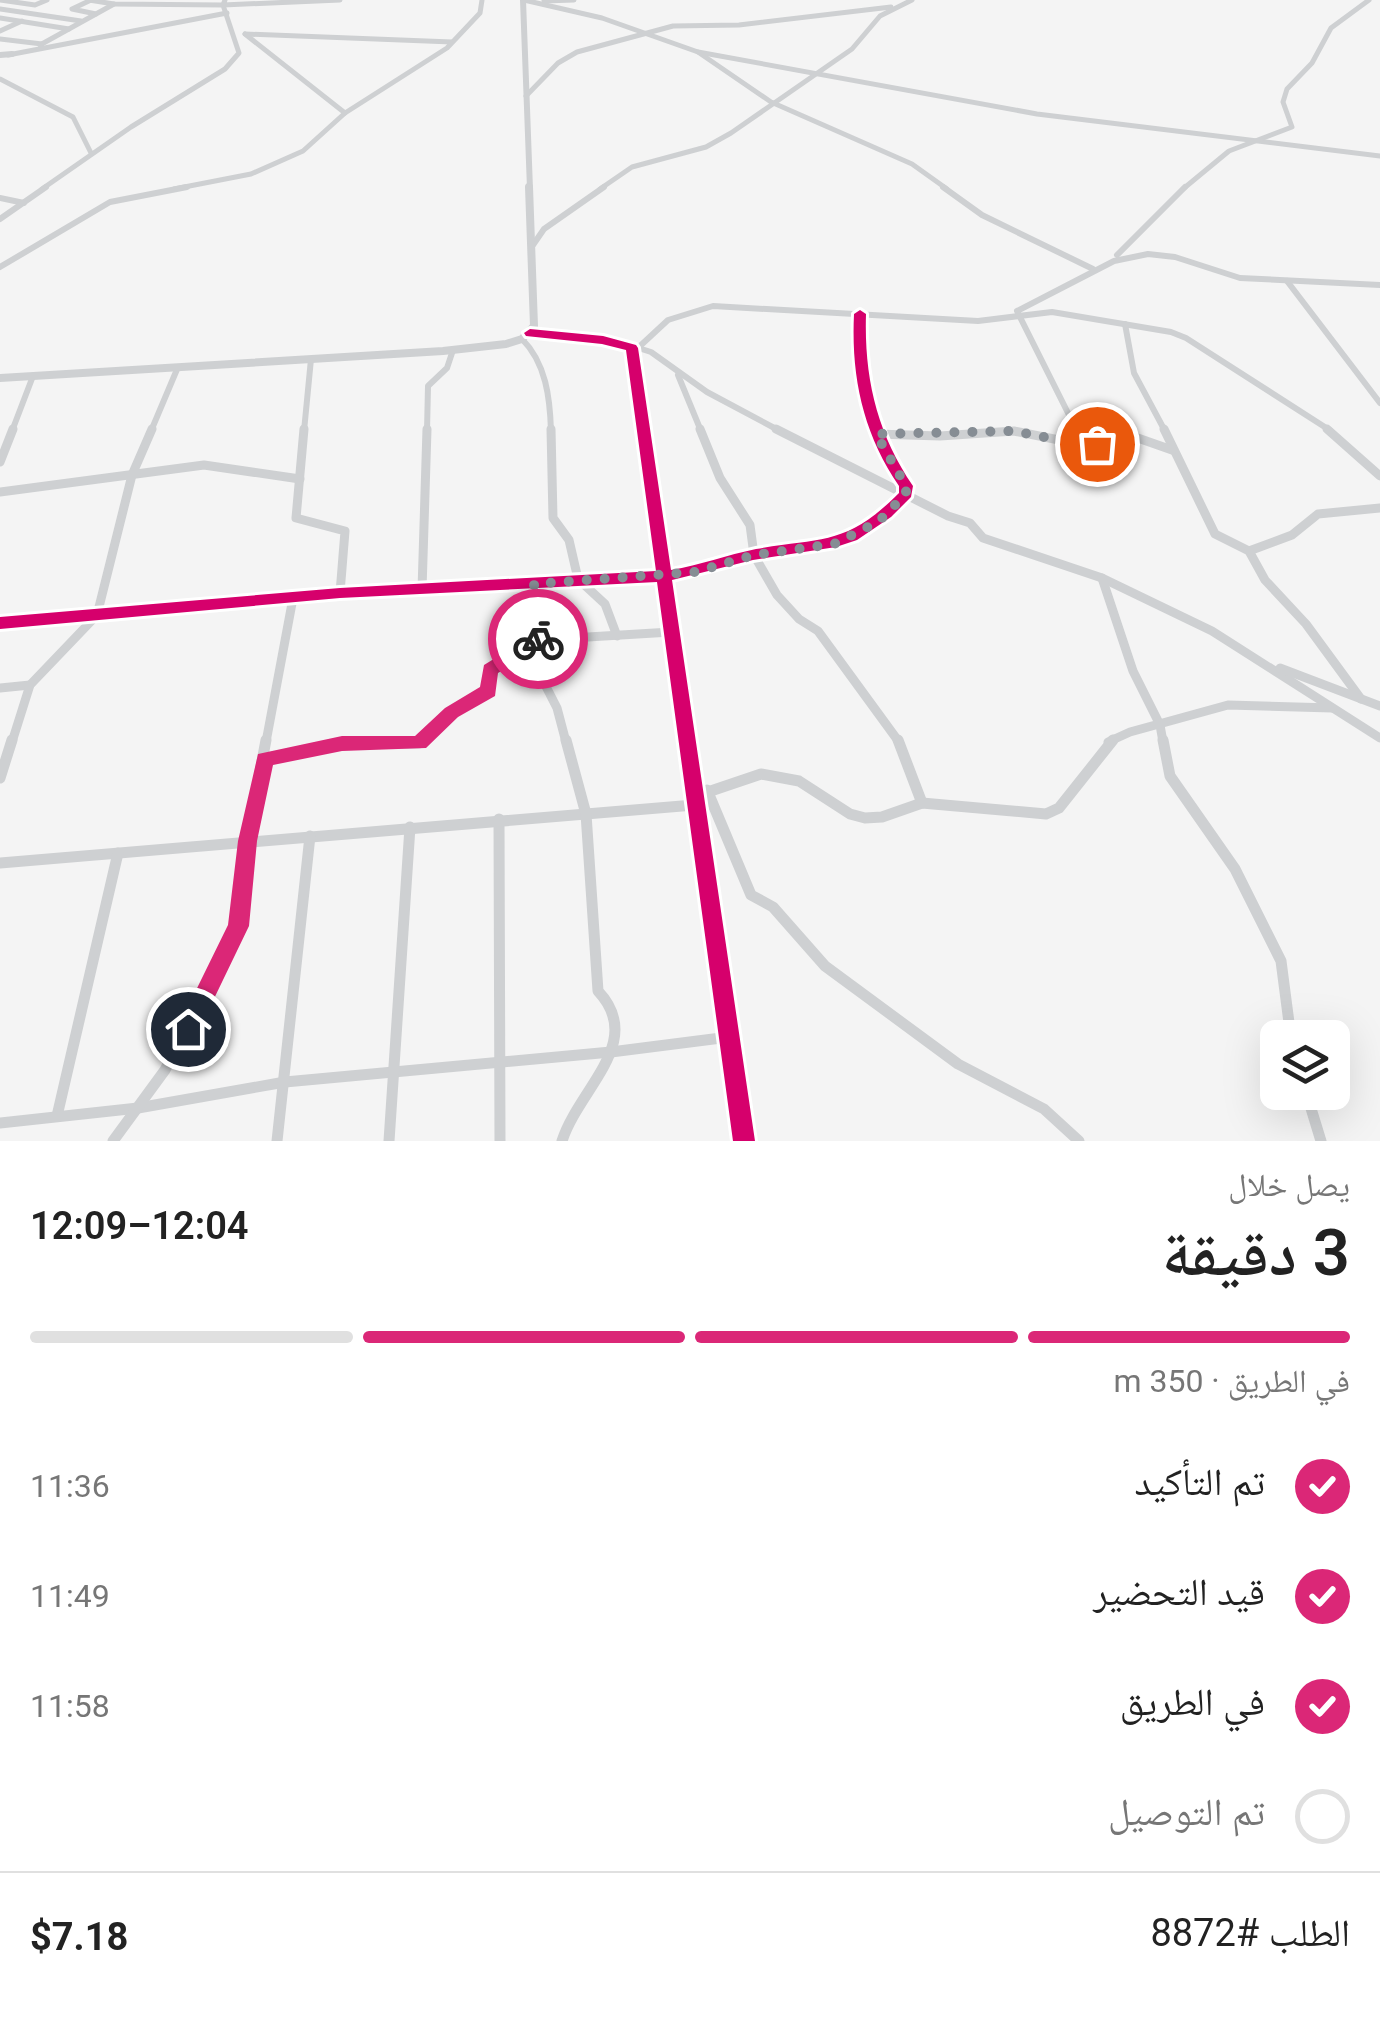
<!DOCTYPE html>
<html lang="ar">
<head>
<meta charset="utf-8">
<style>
	:root { --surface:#fff; --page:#f6f6f6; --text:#222; --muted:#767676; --line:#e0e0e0; --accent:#db2777 }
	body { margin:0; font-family:Roboto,"Noto Naskh Arabic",sans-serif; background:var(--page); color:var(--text); direction:rtl; height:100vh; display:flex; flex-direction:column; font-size:38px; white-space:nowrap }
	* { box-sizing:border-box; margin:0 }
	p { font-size:32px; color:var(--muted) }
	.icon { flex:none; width:55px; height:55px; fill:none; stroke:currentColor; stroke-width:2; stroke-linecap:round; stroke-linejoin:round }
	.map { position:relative; height:1141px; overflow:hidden; direction:ltr }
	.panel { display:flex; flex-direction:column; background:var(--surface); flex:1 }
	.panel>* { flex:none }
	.buttons { position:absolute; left:1260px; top:1020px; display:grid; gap:20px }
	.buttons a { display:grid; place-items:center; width:90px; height:90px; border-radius:15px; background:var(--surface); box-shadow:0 10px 40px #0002; font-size:50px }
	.pin { position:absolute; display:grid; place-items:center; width:85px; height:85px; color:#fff; margin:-42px; border:5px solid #fff; border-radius:50%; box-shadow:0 2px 10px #0007 }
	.courier { position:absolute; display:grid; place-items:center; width:100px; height:100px; margin:-50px; border:8px solid #db2777; border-radius:50%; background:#fff; color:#222; box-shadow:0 2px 12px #0007 }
	.head em { font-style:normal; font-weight:600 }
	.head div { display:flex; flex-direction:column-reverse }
	.head { display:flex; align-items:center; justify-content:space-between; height:170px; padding:0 30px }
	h1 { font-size:65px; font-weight:600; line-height:75px }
	.bar { display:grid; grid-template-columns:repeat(4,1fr); gap:15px 10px; align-content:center; height:120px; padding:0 30px }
	.bar i { height:12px; border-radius:8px; background:var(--line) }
	.bar .active { background:var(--accent) }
	.bar p { grid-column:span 4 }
	.line { display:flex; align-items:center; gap:25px; padding:0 30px; border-top:2px solid var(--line) }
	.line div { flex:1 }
	ol { padding:0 30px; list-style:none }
	li { display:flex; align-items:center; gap:30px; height:110px }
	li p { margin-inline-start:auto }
	li .icon { padding:10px; border-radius:50%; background:var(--accent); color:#fff; stroke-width:4 }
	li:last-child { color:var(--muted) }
	li i { width:55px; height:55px; border:5px solid var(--line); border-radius:50% }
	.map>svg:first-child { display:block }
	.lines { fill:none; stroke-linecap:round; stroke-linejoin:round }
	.minor-far3 { stroke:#ced0d2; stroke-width:5 }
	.minor-far2 { stroke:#ced0d2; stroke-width:6 }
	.minor-far1 { stroke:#ced0d2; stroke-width:9 }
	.minor { stroke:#ced0d2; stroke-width:11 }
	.tertiary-far1 { stroke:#ced0d2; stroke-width:6 }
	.tertiary { stroke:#ced0d2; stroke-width:8 }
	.cycleway-casing { stroke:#fff; stroke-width:6 }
	.cycleway { fill:#d6006c; fill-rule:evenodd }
	.route { fill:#db2777 }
	.done { stroke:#868d94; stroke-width:10; stroke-dasharray:0 18 }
</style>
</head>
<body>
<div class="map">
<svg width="1380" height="1141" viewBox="0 0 1380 1141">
	<rect width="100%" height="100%" fill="#f4f4f4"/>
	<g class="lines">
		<g class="minor-far3">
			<path d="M 0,0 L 35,5 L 47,0"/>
			<path d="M 91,0 L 72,9 L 96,14"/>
			<path d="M 225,0 L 223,5 L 340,0"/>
			<path d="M 524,0 L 602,18 L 698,52 L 771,102 L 912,164 L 947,189"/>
			<path d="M 544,1 L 574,0"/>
			<path d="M 0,9 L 81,21"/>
			<path d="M 0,18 L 69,29"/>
			<path d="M 0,31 L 22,21"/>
			<path d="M 245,34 L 452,42"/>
			<path d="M 245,34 L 345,113"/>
			<path d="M 0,39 L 42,44"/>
			<path d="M 40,45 L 114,4"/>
			<path d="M 698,52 L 1037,114 L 1380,156"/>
			<path d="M 8,55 L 227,13"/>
			<path d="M 0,79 L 73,117 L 91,153"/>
			<path d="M 526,96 L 558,63 L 577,52 L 673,26 L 739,25 L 891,7"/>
			<path d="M 42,189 L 131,127 L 225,69 L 239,53 L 223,5 L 114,4 L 89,0"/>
			<path d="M 174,189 L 251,174 L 303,151 L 345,113 L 447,48 L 480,13 L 482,0"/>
			<path d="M 600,189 L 632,167 L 706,147 L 731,133 L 852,49 L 880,16 L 912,0"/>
			<path d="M 1183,189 L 1229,151 L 1292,127 L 1283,102 L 1287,89 L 1312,63 L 1331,28 L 1369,0"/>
		</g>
		<g class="minor-far2">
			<path d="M 943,187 L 982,215 L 1093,269"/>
			<path d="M 0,198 L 24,203"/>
			<path d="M 0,219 L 46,187"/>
			<path d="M 533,245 L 544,229 L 604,187"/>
			<path d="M 1117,255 L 1185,187"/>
			<path d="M 0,267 L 110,202 L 187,187"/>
			<path d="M 1287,281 L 1380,403"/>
			<path d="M 860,314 L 863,382 L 876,431"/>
			<path d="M 1125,324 L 1134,373 L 1165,431"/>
			<path d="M 530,333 L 603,340 L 632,348 L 644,431"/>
			<path d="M 522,339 C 546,363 550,398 551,431"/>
			<path d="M 629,345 L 651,352 L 707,392 L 780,431"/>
			<path d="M 640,346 L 668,320 L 713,306 L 978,321 L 1052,312 L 1171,332 L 1186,338 L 1331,431"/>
			<path d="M 678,375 L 701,431"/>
			<path d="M 12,431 L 33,376"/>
			<path d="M 151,431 L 178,367"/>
			<path d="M 304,431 L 311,359"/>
			<path d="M 427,431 L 428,386 L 447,368 L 453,350"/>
			<path d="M 1077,431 L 1017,311 L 1114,261 L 1148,254 L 1175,257 L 1240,278 L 1380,285"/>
		</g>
		<g class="minor-far1">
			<path d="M 304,429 L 296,518 L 345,531 L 340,593"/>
			<path d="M 551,429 L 553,518 L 569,540 L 578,579 L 605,604 L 617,636"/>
			<path d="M 643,429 L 688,742"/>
			<path d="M 700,429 L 720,478 L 750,525 L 754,555 L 777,595 L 799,619 L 818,631 L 899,742"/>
			<path d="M 776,429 L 948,516 L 970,523 L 983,538 L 1102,578 L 1212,631 L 1380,738"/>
			<path d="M 1076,429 L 1084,445"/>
			<path d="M 1164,429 L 1215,534 L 1249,551 L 1265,580 L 1306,624 L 1361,699"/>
			<path d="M 1327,429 L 1380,476"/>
			<path d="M 876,434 L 940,436 L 1014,431 L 1084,445 L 1135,437 L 1172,450"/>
			<path d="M 0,462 L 13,429"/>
			<path d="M 0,492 L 204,465 L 300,479"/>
			<path d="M 1249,551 L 1292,535 L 1318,514 L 1380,508"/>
			<path d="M 1102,578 L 1133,671 L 1160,725 L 1163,742"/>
			<path d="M 534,584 L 535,665 L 557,708 L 566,742"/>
			<path d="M 422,590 L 427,429"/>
			<path d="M 0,623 L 340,593 L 663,576 L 753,555 L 836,542 L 869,528 L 906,494 L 906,486 L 875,429"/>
			<path d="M 1280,668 L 1380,706"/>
			<path d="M 0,688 L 30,685"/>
			<path d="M 12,742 L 30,685 L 97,615 L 132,475 L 152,429"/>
			<path d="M 266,742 L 293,598"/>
			<path d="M 420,742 L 452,713 L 489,691 L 490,669 L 538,640 L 671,632"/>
			<path d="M 1108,742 L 1130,732 L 1228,705 L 1332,708"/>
		</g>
		<g class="minor">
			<path d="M 687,740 L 744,1141"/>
			<path d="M 898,740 L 922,803"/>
			<path d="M 1163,740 L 1170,776 L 1235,869 L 1281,961 L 1291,1038"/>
			<path d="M 264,759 L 342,744 L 419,743 L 423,740"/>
			<path d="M 0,778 L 12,740"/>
			<path d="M 707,790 L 751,895 L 773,907 L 825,966 L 958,1064 L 1044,1109 L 1079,1141"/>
			<path d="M 693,797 L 761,774 L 799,781 L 850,814 L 865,818 L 882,817 L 922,803 L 1046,814 L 1059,808 L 1113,740"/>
			<path d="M 499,819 L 500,1141"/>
			<path d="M 0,863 L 694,805"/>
			<path d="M 1306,1092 L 1321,1141"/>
			<path d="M 57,1116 L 118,853"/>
			<path d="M 0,1123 L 138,1108 L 285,1082 L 611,1052 L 729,1037"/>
			<path d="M 113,1141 L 165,1070 L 235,936 L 247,841 L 266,740"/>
			<path d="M 277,1141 L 310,836"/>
			<path d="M 389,1141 L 410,827"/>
			<path d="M 562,1141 C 579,1088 646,1042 598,991 L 586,814 L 566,740"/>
		</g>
		<g class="tertiary-far1">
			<path d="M 523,0 L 530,189"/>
			<path d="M 0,55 L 12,54"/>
		</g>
		<path class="tertiary" d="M 0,378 L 443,351 L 506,344 L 522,339 L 534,326 L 529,187"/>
		<defs>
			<path id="cycleway" d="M 860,310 L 866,314 C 864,378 877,433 913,486 L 911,497 L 891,517 L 857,540 L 836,547 L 753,560 L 672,580 L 755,1141 L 733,1141 L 657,582 L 340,598 L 0,629 L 0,617 L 340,588 L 656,571 L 626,350 L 602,344 L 526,336 L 524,333 L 530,329 L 603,336 L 636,345 L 638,348 L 671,570 C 700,565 727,555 756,549 C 824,537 846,546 899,493 L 899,486 C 863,433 851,377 854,314 Z"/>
		</defs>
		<use href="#cycleway" class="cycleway-casing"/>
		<use href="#cycleway" class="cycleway"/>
	</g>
	<path class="route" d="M 538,632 L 544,634 L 544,643 L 498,673 L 495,696 L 458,717 L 426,748 L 342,751 L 273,765 L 257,841 L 249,926 L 196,1036 L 188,1039 L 181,1036 L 177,1029 L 228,925 L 238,841 L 258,754 L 342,736 L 415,736 L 445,708 L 480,687 L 484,665 Z"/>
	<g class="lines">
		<path class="done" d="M 538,639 L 534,584 L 695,572 L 754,555 L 834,544 L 878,522 L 906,494 L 906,486 L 876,434 L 1014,431 L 1084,445 L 1097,444"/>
	</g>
</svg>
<div class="buttons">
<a><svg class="icon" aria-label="layers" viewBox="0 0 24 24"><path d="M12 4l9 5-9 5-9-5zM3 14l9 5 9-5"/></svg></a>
</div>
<div class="pin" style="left:1097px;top:444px;background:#ea580c"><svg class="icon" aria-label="bag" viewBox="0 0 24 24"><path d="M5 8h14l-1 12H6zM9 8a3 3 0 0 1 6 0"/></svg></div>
<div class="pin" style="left:188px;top:1029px;background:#1f2937"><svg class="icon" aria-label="home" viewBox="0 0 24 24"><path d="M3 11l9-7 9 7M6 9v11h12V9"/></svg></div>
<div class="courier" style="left:538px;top:639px"><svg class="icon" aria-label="bike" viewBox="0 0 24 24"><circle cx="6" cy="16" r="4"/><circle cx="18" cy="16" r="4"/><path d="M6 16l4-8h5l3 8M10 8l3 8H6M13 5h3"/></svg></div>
</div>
<section class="panel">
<div class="head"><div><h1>3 دقيقة</h1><p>يصل خلال</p></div><em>12:04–12:09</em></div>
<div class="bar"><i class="active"></i><i class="active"></i><i class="active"></i><i></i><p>في الطريق · 350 m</p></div>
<ol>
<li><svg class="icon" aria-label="check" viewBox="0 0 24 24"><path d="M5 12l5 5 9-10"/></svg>تم التأكيد<p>11:36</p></li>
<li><svg class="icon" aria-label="check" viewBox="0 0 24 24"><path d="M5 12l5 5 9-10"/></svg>قيد التحضير<p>11:49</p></li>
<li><svg class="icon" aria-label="check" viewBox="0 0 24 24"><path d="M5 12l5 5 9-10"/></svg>في الطريق<p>11:58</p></li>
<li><i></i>تم التوصيل</li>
</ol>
<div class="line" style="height:130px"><div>الطلب #8872</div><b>$7.18</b></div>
</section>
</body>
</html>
